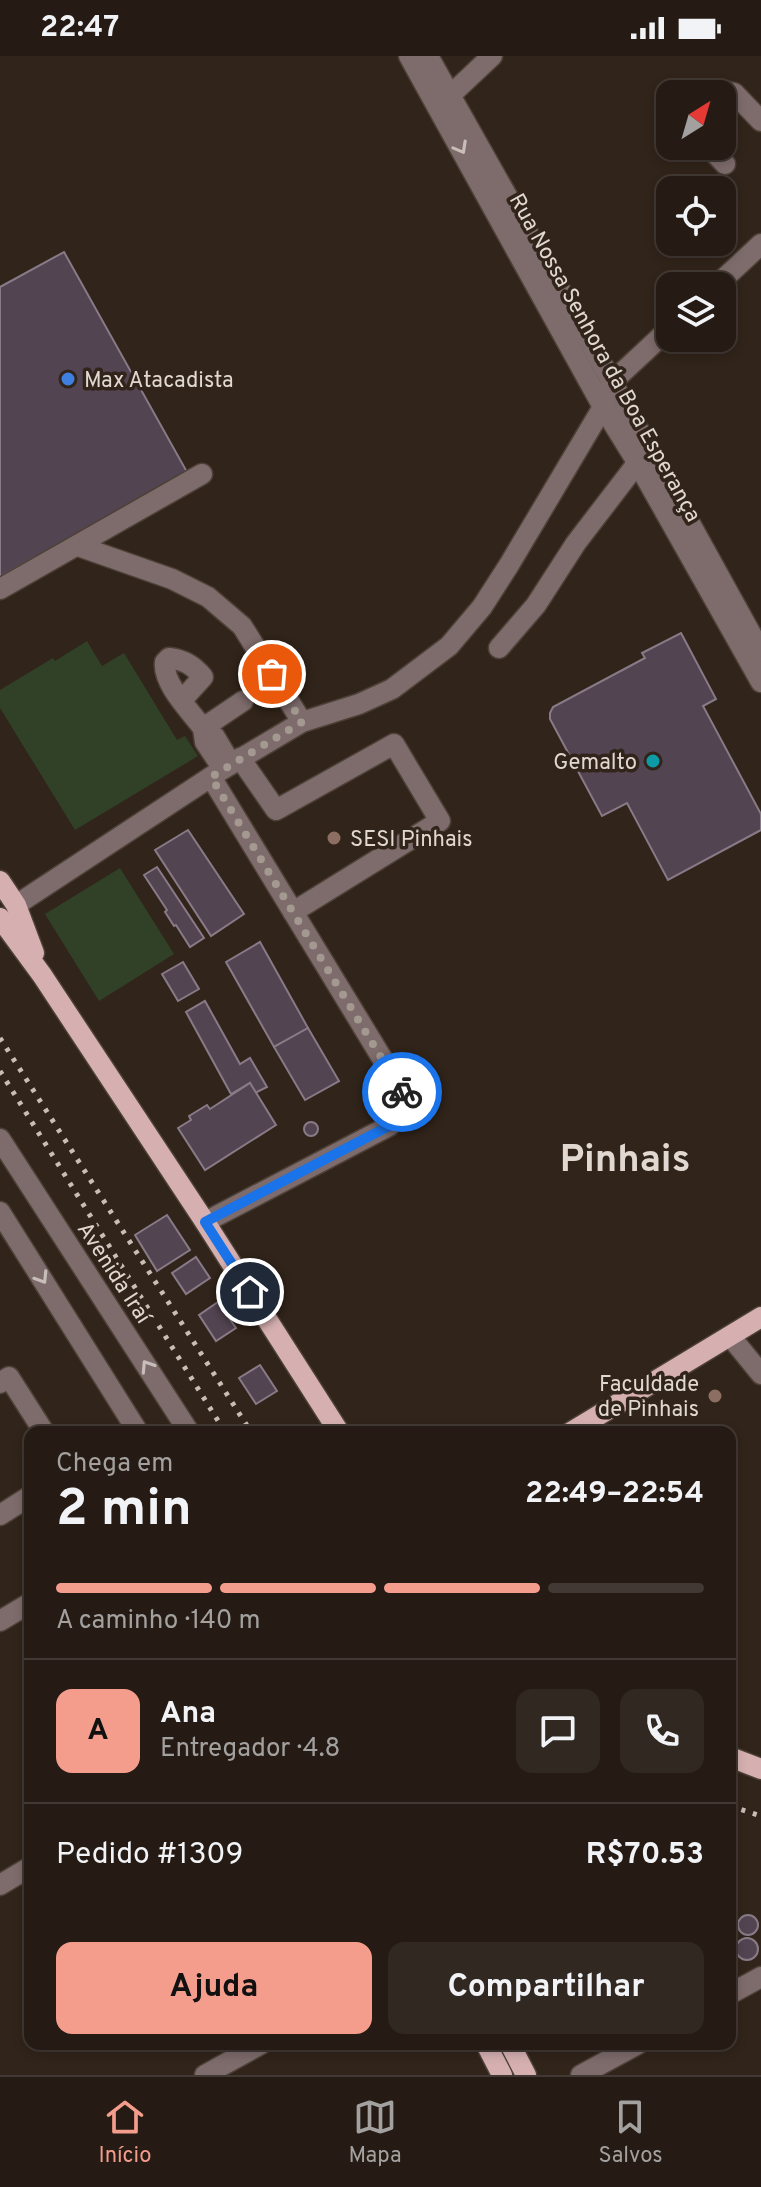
<!DOCTYPE html>
<html lang="pt">
<head>
<meta charset="utf-8">
<style>
	:root { --surface:#251b14; --page:#312822; --text:#f1f3f6; --muted:#a3a1a0; --line:#423934; --accent:#f49d8c }
	body { margin:0; font-family:Overpass,sans-serif; background:var(--page); color:var(--text); height:100vh; display:flex; flex-direction:column; font-size:30px; white-space:nowrap }
	* { box-sizing:border-box; margin:0 }
	p { font-size:26px; color:var(--muted) }
	.icon { flex:none; width:44px; height:44px; fill:none; stroke:currentColor; stroke-width:2; stroke-linecap:round; stroke-linejoin:round }
	.map { position:relative; flex:1; overflow:hidden }
	.details { position:absolute; left:24px; top:1370px; width:712px; height:624px; display:flex; flex-direction:column; background:var(--surface); border-radius:16px; box-shadow:0 4px 12px #0003,0 0 0 2px var(--line) }
	.details>* { flex:none }
	.needle { width:52px; rotate:37deg }
	.tools { position:absolute; left:656px; top:24px; display:grid; gap:16px }
	.tools a { display:grid; place-items:center; width:80px; height:80px; border-radius:16px; background:var(--surface); box-shadow:0 4px 12px #0003,0 0 0 2px var(--line); font-size:40px }
	.pin { position:absolute; display:grid; place-items:center; width:68px; height:68px; color:#fff; margin:-34px; border:4px solid #fff; border-radius:50%; box-shadow:0 2px 8px #0007 }
	.courier { position:absolute; display:grid; place-items:center; width:80px; height:80px; margin:-40px; border:6px solid #1a73e8; border-radius:50%; background:#fff; color:#222; box-shadow:0 2px 10px #0007 }
	.headline em { font-style:normal; font-weight:700 }
	.headline div { display:flex; flex-direction:column-reverse }
	.headline { display:flex; align-items:center; justify-content:space-between; height:136px; padding:0 32px }
	h1 { font-size:52px; font-weight:700; line-height:60px }
	.bar { display:grid; grid-template-columns:repeat(4,1fr); gap:12px 8px; align-content:center; height:96px; padding:0 32px }
	.bar i { height:10px; border-radius:6px; background:var(--line) }
	.bar .active { background:var(--accent) }
	.bar p { grid-column:span 4 }
	.line { display:flex; align-items:center; gap:20px; padding:0 32px; border-top:2px solid var(--line) }
	.line div { flex:1 }
	.round { display:grid; place-items:center; flex:none; width:84px; height:84px; border-radius:16px; background:var(--page) }
	.primary-button { display:flex; gap:16px; margin-top:auto; padding:16px 32px }
	.primary-button a { flex:1; height:92px; border-radius:16px; background:var(--accent); color:#111; font-size:32px; font-weight:700; line-height:92px; text-align:center }
	.primary-button a+a { background:var(--page); color:var(--text) }
	.status { display:flex; justify-content:space-between; align-items:center; height:56px; padding:0 40px; background:var(--surface); direction:ltr }
	.status svg { height:22px; fill:currentColor }
	.menu { display:flex; justify-content:space-around; align-items:center; height:112px; border-top:2px solid var(--line); background:var(--surface); font-size:22px; color:var(--muted) }
	.menu a { display:grid; justify-items:center; gap:4px }
	.menu .active { color:var(--accent) }
	.map>svg:first-child { display:block }
	.green { fill:#304127 }
	.building { fill:#524450; stroke:#897a87; stroke-width:2 }
	.lines { fill:none; stroke-linecap:round; stroke-linejoin:round }
	.minor-casing { stroke:#4d4137; stroke-width:23 }
	.major-casing { stroke:#4d4137; stroke-width:23 }
	.minor { stroke:#7e6b6c; stroke-width:20 }
	.major { stroke:#d6b0b1; stroke-width:20 }
	.rail { stroke:#c8beb7; stroke-width:5; stroke-dasharray:4 8; stroke-linecap:butt }
	.oneway { stroke:#c8bdb8 }
	.done { stroke:#a39991; stroke-width:8; stroke-dasharray:0 14.4 }
	.route { stroke:#1a73e8; stroke-width:10 }
	.shop-dot { fill:#3f7fe0; stroke:#31241a; stroke-width:3 }
	.culture-dot { fill:#0f9aa8; stroke:#31241a; stroke-width:3 }
	.education-dot { fill:#8d6e63; stroke:#31241a; stroke-width:3 }
	.labels { text-anchor:middle; stroke-width:7; stroke-linejoin:round; paint-order:stroke }
	.street-label { font-size:22px; fill:#e1d8d1; stroke:#31241a }
	.poi-label { font-size:22px; fill:#e1d8d1; stroke:#31241a; text-anchor:start }
	.town-label { font-size:38px; font-weight:bold; fill:#e1d8d1; stroke:#31241a }
</style>
</head>
<body>
<div class="status"><b>22:47</b><svg viewBox="0 0 49 12"><path d="M0 12V9h3v3zM5 12V6h3v6zM10 12V3h3v9zM15 12V0h3v12zM26 1h20v11H26zM47 4h2v5h-2z"/></svg></div>
<div class="map">
<svg width="761" height="2019" viewBox="0 0 761 2019">
	<rect width="100%" height="100%" fill="#31241a"/>
	<g class="green">
		<path d="M 87,585 L 102,610 L 124,597 L 177,684 L 185,680 L 198,700 L 75,774 L 0,652 L 0,634 L 53,602 L 55,605 Z"/>
		<path d="M 120,812 L 174,898 L 99,945 L 45,858 Z"/>
	</g>
	<g class="building">
		<path d="M 64,196 L 187,416 L 0,521 L 0,231 Z"/>
		<path d="M 681,577 L 716,643 L 703,650 L 761,758 L 761,774 L 668,824 L 627,747 L 602,760 L 550,663 L 550,657 L 553,651 L 645,602 L 642,597 Z"/>
		<path d="M 188,774 L 244,858 L 211,880 L 155,794 Z"/>
		<path d="M 157,811 L 204,882 L 190,891 L 176,869 L 174,870 L 165,856 L 167,854 L 144,819 Z"/>
		<path d="M 260,886 L 308,972 L 274,991 L 226,906 Z"/>
		<path d="M 183,906 L 199,933 L 178,945 L 162,918 Z"/>
		<path d="M 205,945 L 240,1008 L 250,1002 L 267,1031 L 255,1037 L 250,1027 L 231,1038 L 186,956 Z"/>
		<path d="M 308,972 L 339,1025 L 305,1044 L 274,991 Z"/>
		<path d="M 250,1027 L 276,1069 L 205,1114 L 178,1072 L 191,1064 L 189,1060 L 207,1049 L 210,1053 Z"/>
		<circle cx="311" cy="1073" r="7"/>
		<path d="M 167,1159 L 190,1194 L 157,1215 L 135,1179 Z"/>
		<path d="M 196,1201 L 210,1222 L 186,1238 L 172,1217 Z"/>
		<path d="M 218,1246 L 236,1272 L 216,1285 L 199,1259 Z"/>
		<path d="M 260,1309 L 277,1335 L 256,1348 L 239,1322 Z"/>
		<circle cx="748" cy="1869" r="10"/>
		<circle cx="747" cy="1893" r="11"/>
	</g>
	<g class="lines">
		<defs>
			<g id="minor">
				<path d="M 409,0 L 603,351 L 637,406 L 761,626"/>
				<path d="M 428,0 L 612,326 L 761,596"/>
				<path d="M 720,38 L 724,35 L 734,37 L 761,65"/>
				<path d="M 441,48 L 492,0"/>
				<path d="M 708,90 L 725,108"/>
				<path d="M 716,230 L 761,188"/>
				<path d="M 78,490 L 172,523 L 208,541 L 242,570 L 302,666"/>
				<path d="M 0,533 L 202,418"/>
				<path d="M 499,592 L 536,549 L 576,487 L 645,397"/>
				<path d="M 182,644 L 203,621 C 193,609 184,604 169,602 L 165,606 C 162,627 190,655 203,672 L 243,645"/>
				<path d="M 240,702 L 276,754 L 394,688 L 440,765 L 293,856"/>
				<path d="M 223,713 L 205,686 L 203,672 L 215,681 L 231,708"/>
				<path d="M 16,849 L 223,713 L 302,666 L 359,648 L 392,633 L 449,590 L 482,551 L 509,509 L 603,351 L 612,326 L 670,272"/>
				<path d="M 0,1083 L 189,1376"/>
				<path d="M 0,1156 L 138,1376"/>
				<path d="M 205,1166 L 389,1070 L 403,1057 L 402,1035 L 211,721"/>
				<path d="M 730,1280 L 761,1318"/>
				<path d="M 0,1327 L 9,1321 L 44,1376"/>
				<path d="M 0,1459 L 30,1440"/>
				<path d="M 0,1565 L 30,1547"/>
				<path d="M 0,1829 L 30,1811"/>
				<path d="M 730,1938 L 761,1921"/>
				<path d="M 205,2019 L 261,1988"/>
				<path d="M 581,2019 L 638,1988"/>
			</g>
			<g id="major">
				<path d="M 0,825 L 16,849 L 34,897"/>
				<path d="M 0,862 L 42,919 L 205,1166 L 339,1376"/>
				<path d="M 571,1376 L 761,1261"/>
				<path d="M 730,1701 L 761,1713"/>
				<path d="M 486,1988 L 502,2019"/>
				<path d="M 510,1988 L 526,2019"/>
			</g>
		</defs>
		<use href="#minor" class="minor-casing"/>
		<use href="#major" class="major-casing"/>
		<use href="#minor" class="minor"/>
		<use href="#major" class="major"/>
		<g class="rail">
			<path d="M 0,982 L 251,1376"/>
			<path d="M 0,1015 L 225,1376"/>
			<path d="M 730,1750 L 761,1760"/>
		</g>
	</g>
	<defs><path id="oneway-chevron" d="M-2-3.5L2.5 0L-2 3.5" fill="none" stroke-width="1.6" stroke-linecap="round" stroke-linejoin="round" transform="scale(2)"/></defs>
	<g class="oneway">
		<use href="#oneway-chevron" transform="translate(461 92) rotate(61)"/>
		<use href="#oneway-chevron" transform="translate(42 1222) rotate(58)"/>
		<use href="#oneway-chevron" transform="translate(147 1310) rotate(-123)"/>
	</g>
	<g class="lines">
		<path class="done" d="M 272,618 L 302,666 L 211,721 L 402,1036"/>
		<path class="route" d="M 250,1236 L 205,1166 L 389,1070 L 403,1057 L 402,1036"/>
	</g>
	<circle class="shop-dot" cx="68" cy="323" r="8"/>
	<circle class="culture-dot" cx="653" cy="705" r="8"/>
	<g class="education-dot">
		<circle cx="334" cy="782" r="8"/>
		<circle cx="715" cy="1340" r="8"/>
	</g>
	<g class="labels">
		<g class="street-label">
			<text transform="translate(606 301) rotate(61)" y="8">Rua Nossa Senhora da Boa Esperança</text>
			<text transform="translate(115 1216) rotate(57)" y="8">Avenida Iraí</text>
		</g>
		<g class="poi-label">
			<text x="84" y="331">Max Atacadista</text>
			<text x="637" y="713" text-anchor="end">Gemalto</text>
			<text x="350" y="790">SESI Pinhais</text>
			<text x="699" y="1335" text-anchor="end">Faculdade<tspan x="699" dy="25">de Pinhais</tspan></text>
		</g>
		<g class="town-label">
			<text x="625" y="1115">Pinhais</text>
		</g>
	</g>
</svg>
<div class="tools">
<a><svg class="needle" viewBox="-14 -14 28 28"><path d="M0-13l5 13h-10z" fill="#e53935"/><path d="M0 13l5-13h-10z" fill="#a3a1a0"/></svg></a>
<a><svg class="icon" aria-label="locate" viewBox="0 0 24 24"><circle cx="12" cy="12" r="6"/><path d="M12 2v4M12 18v4M2 12h4M18 12h4"/></svg></a>
<a><svg class="icon" aria-label="layers" viewBox="0 0 24 24"><path d="M12 4l9 5-9 5-9-5zM3 14l9 5 9-5"/></svg></a>
</div>
<div class="pin" style="left:272px;top:618px;background:#ea580c"><svg class="icon" aria-label="bag" viewBox="0 0 24 24"><path d="M5 8h14l-1 12H6zM9 8a3 3 0 0 1 6 0"/></svg></div>
<div class="pin" style="left:250px;top:1236px;background:#1f2937"><svg class="icon" aria-label="home" viewBox="0 0 24 24"><path d="M3 11l9-7 9 7M6 9v11h12V9"/></svg></div>
<div class="courier" style="left:402px;top:1036px"><svg class="icon" aria-label="bike" viewBox="0 0 24 24"><circle cx="6" cy="16" r="4"/><circle cx="18" cy="16" r="4"/><path d="M6 16l4-8h5l3 8M10 8l3 8H6M13 5h3"/></svg></div>
<section class="details">
<div class="headline"><div><h1>2 min</h1><p>Chega em</p></div><em>22:49–22:54</em></div>
<div class="bar"><i class="active"></i><i class="active"></i><i class="active"></i><i></i><p>A caminho · 140 m</p></div>
<div class="line" style="height:144px"><b class="round" style="background:var(--accent);color:#111">A</b><div><b>Ana</b><p>Entregador · 4.8</p></div><a class="round"><svg class="icon" aria-label="chat" viewBox="0 0 24 24"><path d="M4 5h16v11H9l-5 4z"/></svg></a><a class="round"><svg class="icon" aria-label="phone" viewBox="0 0 24 24"><path d="M5 4h4l2 5-3 2q2 4 5 5l2-3 5 2v4C11 20 4 13 5 4z"/></svg></a></div>
<div class="line" style="height:104px"><div>Pedido #1309</div><b>R$70.53</b></div>
<div class="primary-button"><a>Ajuda</a><a>Compartilhar</a></div>
</section>
</div>
<nav class="menu">
<a class="active"><svg class="icon" aria-label="home" viewBox="0 0 24 24"><path d="M3 11l9-7 9 7M6 9v11h12V9"/></svg>Início</a>
<a><svg class="icon" aria-label="map" viewBox="0 0 24 24"><path d="M3 6l6-2 6 2 6-2v14l-6 2-6-2-6 2zM9 4v14M15 6v14"/></svg>Mapa</a>
<a><svg class="icon" aria-label="saved" viewBox="0 0 24 24"><path d="M7 4h10v16l-5-4-5 4z"/></svg>Salvos</a>
</nav>
</body>
</html>
